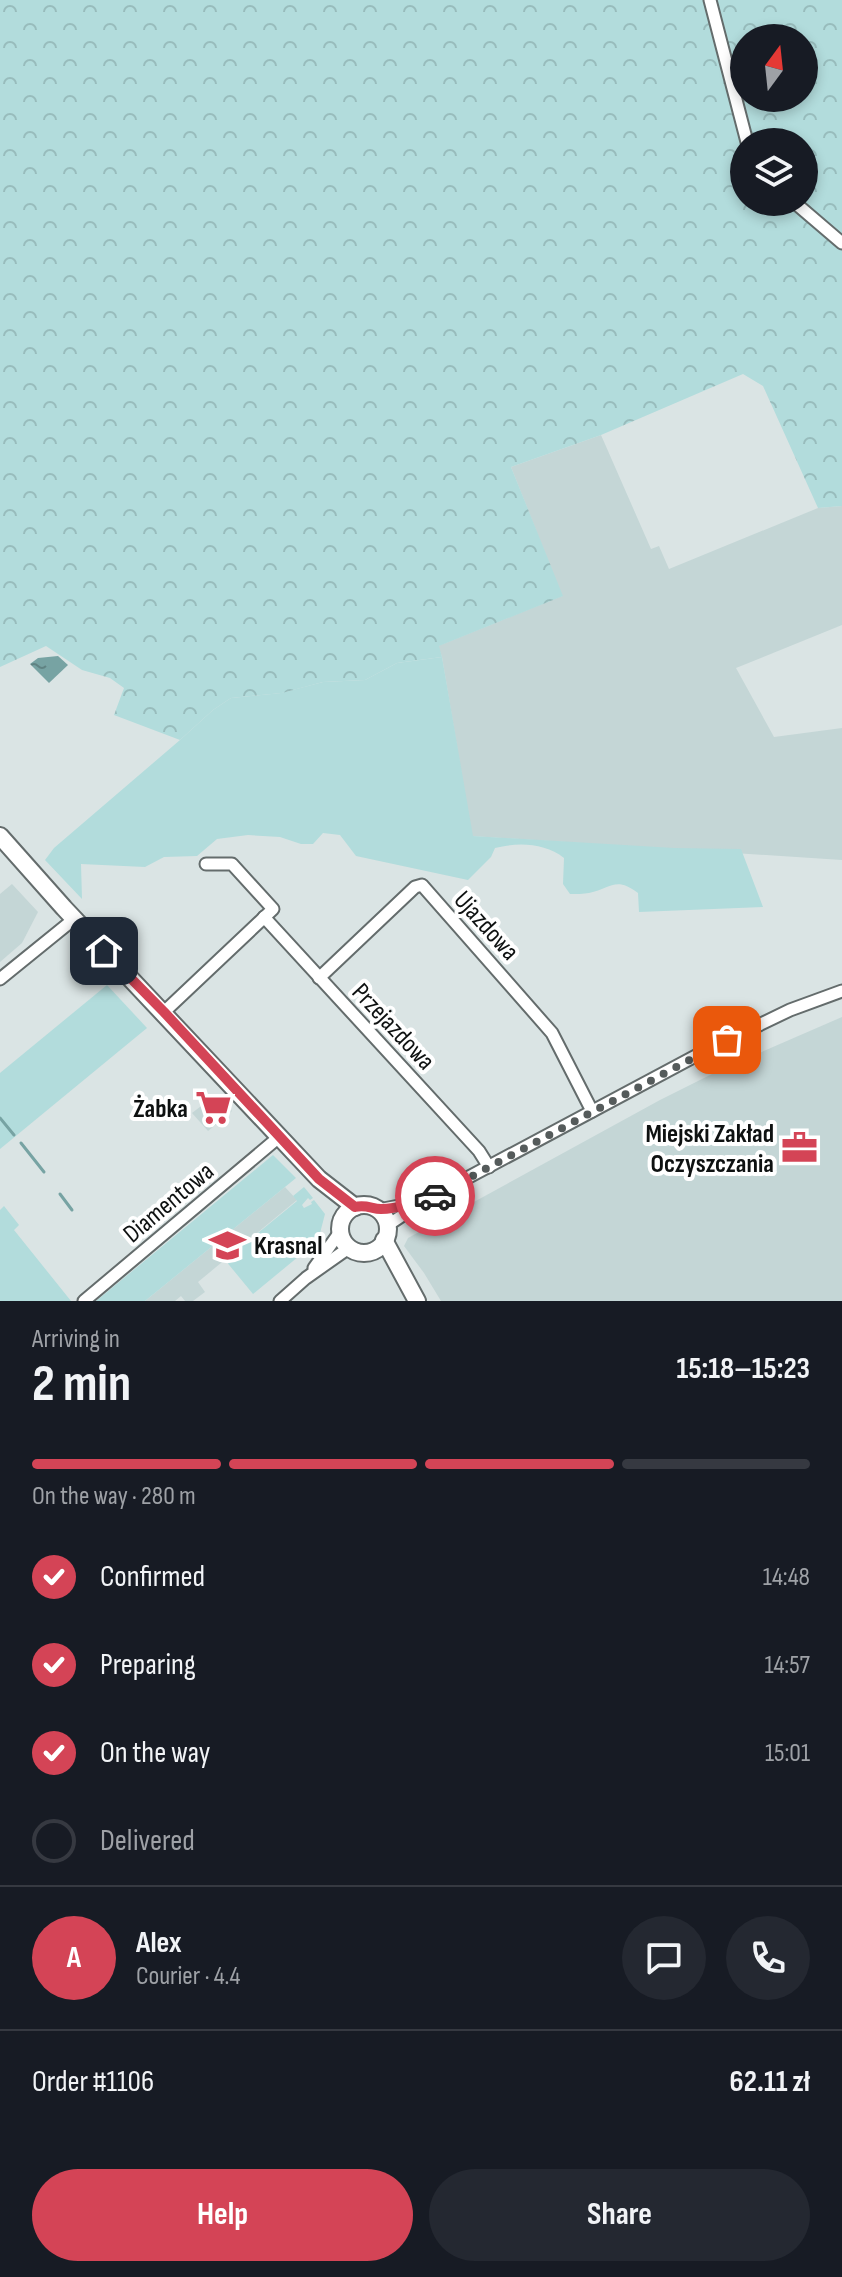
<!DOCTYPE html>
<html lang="en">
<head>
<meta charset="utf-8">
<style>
	:root { --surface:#171b24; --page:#242831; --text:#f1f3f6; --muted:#9ea1a6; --line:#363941; --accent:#d44456 }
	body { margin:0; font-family:"Sofia Sans Condensed",sans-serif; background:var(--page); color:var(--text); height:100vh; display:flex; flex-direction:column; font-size:30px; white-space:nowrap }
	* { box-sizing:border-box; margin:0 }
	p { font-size:26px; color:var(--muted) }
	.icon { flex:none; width:44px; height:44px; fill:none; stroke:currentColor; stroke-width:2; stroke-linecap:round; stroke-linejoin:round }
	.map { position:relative; height:1301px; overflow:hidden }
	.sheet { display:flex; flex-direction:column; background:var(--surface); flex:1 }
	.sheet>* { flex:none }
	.needle { width:52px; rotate:15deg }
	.fabs { position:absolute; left:730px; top:24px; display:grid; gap:16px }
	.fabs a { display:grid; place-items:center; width:88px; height:88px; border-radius:50%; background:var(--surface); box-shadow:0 4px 12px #0003; font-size:40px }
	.pin { position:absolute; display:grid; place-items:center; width:68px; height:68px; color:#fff; margin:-34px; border-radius:16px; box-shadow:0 4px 12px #0006 }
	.courier { position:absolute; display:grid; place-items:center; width:80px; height:80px; margin:-40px; border:6px solid #d44456; border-radius:50%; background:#fff; color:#222; box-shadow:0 2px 10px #0007 }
	.overview em { font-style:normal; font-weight:700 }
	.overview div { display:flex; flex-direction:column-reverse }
	.overview { display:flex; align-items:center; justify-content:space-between; height:136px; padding:0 32px }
	h1 { font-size:52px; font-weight:700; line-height:60px }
	.bar { display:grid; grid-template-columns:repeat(4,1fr); gap:12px 8px; align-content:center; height:96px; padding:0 32px }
	.bar i { height:10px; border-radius:6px; background:var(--line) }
	.bar .on { background:var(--accent) }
	.bar p { grid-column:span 4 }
	.line { display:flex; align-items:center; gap:20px; padding:0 32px; border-top:2px solid var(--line) }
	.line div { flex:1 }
	.round { display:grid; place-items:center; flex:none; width:84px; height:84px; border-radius:42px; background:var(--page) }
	ol { padding:0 32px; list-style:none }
	li { display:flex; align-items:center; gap:24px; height:88px }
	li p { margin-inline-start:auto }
	li .icon { padding:8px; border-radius:50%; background:var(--accent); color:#fff; stroke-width:4 }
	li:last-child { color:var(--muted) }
	li i { width:44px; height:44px; border:4px solid var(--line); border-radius:50% }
	.cta { display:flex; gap:16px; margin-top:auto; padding:16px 32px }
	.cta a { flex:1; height:92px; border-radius:48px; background:var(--accent); color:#fff; font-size:32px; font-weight:700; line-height:92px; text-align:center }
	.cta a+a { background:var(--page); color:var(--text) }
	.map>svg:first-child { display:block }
	.built { fill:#c4d6d6 }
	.grass { fill:#b2dcdc }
	.forest { fill:url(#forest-crowns); fill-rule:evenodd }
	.water { fill:url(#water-ripples) }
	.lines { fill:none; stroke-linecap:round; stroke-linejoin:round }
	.stream { stroke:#77a3a3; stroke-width:3 }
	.minor-casing { stroke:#646c6c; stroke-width:15 }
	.secondary-casing { stroke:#646c6c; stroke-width:20 }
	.minor { stroke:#fff; stroke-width:11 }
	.secondary { stroke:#fff; stroke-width:16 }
	.done { stroke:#555b5b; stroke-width:8; stroke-dasharray:0 14.4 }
	.route { stroke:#d44456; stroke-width:10 }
	.labels { text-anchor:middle; stroke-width:8; stroke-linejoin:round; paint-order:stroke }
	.street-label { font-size:26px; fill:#0e1111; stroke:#fff }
	.poi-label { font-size:26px; font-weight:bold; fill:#0e1111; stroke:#fff; text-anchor:end }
</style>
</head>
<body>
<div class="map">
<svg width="842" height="1301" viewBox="0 0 842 1301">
	<defs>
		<pattern id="forest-crowns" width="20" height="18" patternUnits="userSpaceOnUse" patternTransform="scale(2)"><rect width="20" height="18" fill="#b2dcdc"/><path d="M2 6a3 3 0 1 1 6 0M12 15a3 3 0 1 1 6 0" fill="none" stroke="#98bcbc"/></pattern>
		<pattern id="water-ripples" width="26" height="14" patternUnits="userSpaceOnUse" patternTransform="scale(2)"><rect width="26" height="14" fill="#77a3a3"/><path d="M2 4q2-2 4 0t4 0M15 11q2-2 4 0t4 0" fill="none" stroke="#608383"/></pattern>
	</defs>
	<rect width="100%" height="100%" fill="#dae4e4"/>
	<g class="built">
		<path d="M 601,435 L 651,549 L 659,546 L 669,569 L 818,508 L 842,506 L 842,625 L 736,668 L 774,737 L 842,728 L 842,860 L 472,836 L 442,657 L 438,646 L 562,596 L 511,467 Z"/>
		<path d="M 12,884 L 38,912 L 22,943 L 0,962 L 0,894 Z"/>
		<path d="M 842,1017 L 842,1301 L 441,1301 L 424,1273 L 404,1246 L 408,1238 L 660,1100 L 720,1070 Z"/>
		<path d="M 217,1094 L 232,1111 L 208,1131 L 192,1113 Z"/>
		<path d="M 285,1187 L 297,1200 L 198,1282 L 205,1292 L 193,1301 L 185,1301 L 181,1296 L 175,1301 L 145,1301 Z"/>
	</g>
	<g class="grass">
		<path d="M 442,657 L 473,836 L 674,848 L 741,849 L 763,907 L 639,912 L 638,893 C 616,876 611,888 589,893 C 584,894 576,894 570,894 L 563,884 L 564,858 C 545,843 518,842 495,848 L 491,857 L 468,880 L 356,856 L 340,835 L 323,833 L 313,844 L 301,844 L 280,837 L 248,835 L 217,839 L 197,856 L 164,857 L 145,867 L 81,864 L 82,899 L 45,860 L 54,848 L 180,740 L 213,710 L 231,698 L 281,693 L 323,682 L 365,680 L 397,663 Z"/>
		<path d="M 107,985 L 147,1028 L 0,1149 L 0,1073 Z"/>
		<path d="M 273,1155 L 296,1178 L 145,1301 L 96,1301 Z"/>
		<path d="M 304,1187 L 313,1198 L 310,1200 L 308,1198 L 302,1205 L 304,1208 L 312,1204 L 311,1202 L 314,1200 L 325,1214 L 319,1237 L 315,1243 L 253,1294 L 225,1260 L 297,1201 L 293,1196 Z"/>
		<path d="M 4,1206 L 19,1225 L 14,1230 L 71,1301 L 0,1301 L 0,1210 Z"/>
	</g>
	<path class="forest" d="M 0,0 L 842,0 L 842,506 L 818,508 L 763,386 L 743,374 L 601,435 L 511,467 L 563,596 L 439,646 L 442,657 L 397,663 L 365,680 L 323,682 L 282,693 L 231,698 L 213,710 L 180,740 L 114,715 L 124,688 L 110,678 L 82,670 L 46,646 L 0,667 ZM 744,38 L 804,38 L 804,98 L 744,98 ZM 744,142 L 804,142 L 804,202 L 744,202 Z"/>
	<path class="water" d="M 58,656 L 68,665 L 49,683 L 30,664 L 38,658 Z"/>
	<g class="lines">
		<g class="stream">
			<path d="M 0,1118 L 14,1135"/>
			<path d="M 21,1143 L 44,1172"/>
			<path d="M 60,1194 L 72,1210"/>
		</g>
		<defs>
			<g id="minor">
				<path d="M 710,0 L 747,142"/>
				<path d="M 794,202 L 842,243"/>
				<path d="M 264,917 L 479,1151 L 489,1167"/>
				<path d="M 319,978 L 415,887 L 422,885 L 552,1033 L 592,1111"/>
				<path d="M 0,979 L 74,919"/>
				<path d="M 164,1012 L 273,909 L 232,864 L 206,864"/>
				<path d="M 378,1210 L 420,1202"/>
				<path d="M 388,1225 L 424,1201 L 703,1052 L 790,1010 L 842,991"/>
				<path d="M 314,1268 L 340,1232"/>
				<path d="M 84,1301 L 279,1137"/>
				<path d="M 280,1301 L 306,1278 L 350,1247"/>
			</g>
			<g id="secondary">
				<path d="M 0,836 L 64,908 L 319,1179 L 355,1207"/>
				<circle cx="364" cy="1229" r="24"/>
				<path d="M 384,1240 L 417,1301"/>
			</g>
		</defs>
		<use href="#minor" class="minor-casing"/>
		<use href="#secondary" class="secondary-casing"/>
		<use href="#minor" class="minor"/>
		<use href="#secondary" class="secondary"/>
	</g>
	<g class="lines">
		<path class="done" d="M 435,1196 L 727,1040"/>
		<path class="route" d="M 104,951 L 164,1012 L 319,1179 L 355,1207 C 366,1204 372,1209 381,1209 C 396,1209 422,1202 435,1196"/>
	</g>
	<defs>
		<symbol id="supermarket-bare" viewBox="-9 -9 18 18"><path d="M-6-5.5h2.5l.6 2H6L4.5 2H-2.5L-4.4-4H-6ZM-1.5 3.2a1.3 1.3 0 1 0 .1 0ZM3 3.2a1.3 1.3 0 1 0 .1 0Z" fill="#d44456" stroke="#fff" stroke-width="2.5" paint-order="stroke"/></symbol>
		<symbol id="office-bare" viewBox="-9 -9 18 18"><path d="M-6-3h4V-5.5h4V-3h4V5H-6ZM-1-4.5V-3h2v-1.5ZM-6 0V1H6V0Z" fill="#d44456" stroke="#fff" stroke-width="2.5" paint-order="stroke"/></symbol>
		<symbol id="school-bare" viewBox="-9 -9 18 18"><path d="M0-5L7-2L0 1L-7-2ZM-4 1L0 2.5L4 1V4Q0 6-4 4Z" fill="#d44456" stroke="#fff" stroke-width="2.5" paint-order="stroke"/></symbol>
	</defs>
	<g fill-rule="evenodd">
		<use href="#supermarket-bare" x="188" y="1082" width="51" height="51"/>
		<use href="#office-bare" x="774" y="1122" width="51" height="51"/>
		<use href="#school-bare" x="202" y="1220" width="51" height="51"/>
	</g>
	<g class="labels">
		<g class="street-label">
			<text transform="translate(487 925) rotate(48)" y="9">Ujazdowa</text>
			<text transform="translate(394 1026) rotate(47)" y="9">Przejazdowa</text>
			<text transform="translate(168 1202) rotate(-40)" y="9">Diamentowa</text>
		</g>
		<g class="poi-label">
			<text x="188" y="1117">Żabka</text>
			<text x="774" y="1142">Miejski Zakład<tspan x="774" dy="30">Oczyszczania</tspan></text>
			<text x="254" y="1254" text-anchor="start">Krasnal</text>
		</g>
	</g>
</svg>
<div class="fabs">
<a><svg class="needle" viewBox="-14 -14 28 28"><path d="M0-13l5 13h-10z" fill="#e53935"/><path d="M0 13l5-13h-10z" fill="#9ea1a6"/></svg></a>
<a><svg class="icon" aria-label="layers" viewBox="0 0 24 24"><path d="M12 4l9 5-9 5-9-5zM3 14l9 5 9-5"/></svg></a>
</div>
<div class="pin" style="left:727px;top:1040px;background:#ea580c"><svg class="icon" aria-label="bag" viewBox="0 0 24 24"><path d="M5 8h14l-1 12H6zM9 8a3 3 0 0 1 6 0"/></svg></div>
<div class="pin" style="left:104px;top:951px;background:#1f2937"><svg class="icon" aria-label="home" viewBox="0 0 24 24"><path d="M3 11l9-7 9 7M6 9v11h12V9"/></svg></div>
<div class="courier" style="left:435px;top:1196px"><svg class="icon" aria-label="car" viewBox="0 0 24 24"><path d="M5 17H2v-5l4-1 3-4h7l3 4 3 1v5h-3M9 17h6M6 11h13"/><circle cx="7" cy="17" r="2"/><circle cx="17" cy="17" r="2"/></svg></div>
</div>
<section class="sheet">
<div class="overview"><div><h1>2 min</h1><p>Arriving in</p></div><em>15:18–15:23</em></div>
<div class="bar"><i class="on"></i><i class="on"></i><i class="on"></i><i></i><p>On the way · 280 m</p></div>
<ol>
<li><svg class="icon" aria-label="check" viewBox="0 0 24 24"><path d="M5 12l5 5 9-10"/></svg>Confirmed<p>14:48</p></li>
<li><svg class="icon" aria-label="check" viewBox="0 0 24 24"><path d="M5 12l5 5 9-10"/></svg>Preparing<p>14:57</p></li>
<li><svg class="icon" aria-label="check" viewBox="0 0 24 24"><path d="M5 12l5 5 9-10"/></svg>On the way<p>15:01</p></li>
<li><i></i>Delivered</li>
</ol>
<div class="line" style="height:144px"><b class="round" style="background:var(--accent);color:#fff">A</b><div><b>Alex</b><p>Courier · 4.4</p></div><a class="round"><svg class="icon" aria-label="chat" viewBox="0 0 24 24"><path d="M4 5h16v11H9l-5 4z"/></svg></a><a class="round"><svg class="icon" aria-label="phone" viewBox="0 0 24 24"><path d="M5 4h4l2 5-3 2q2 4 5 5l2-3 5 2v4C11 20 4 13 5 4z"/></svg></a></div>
<div class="line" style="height:104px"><div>Order #1106</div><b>62.11 zł</b></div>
<div class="cta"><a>Help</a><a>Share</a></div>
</section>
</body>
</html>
